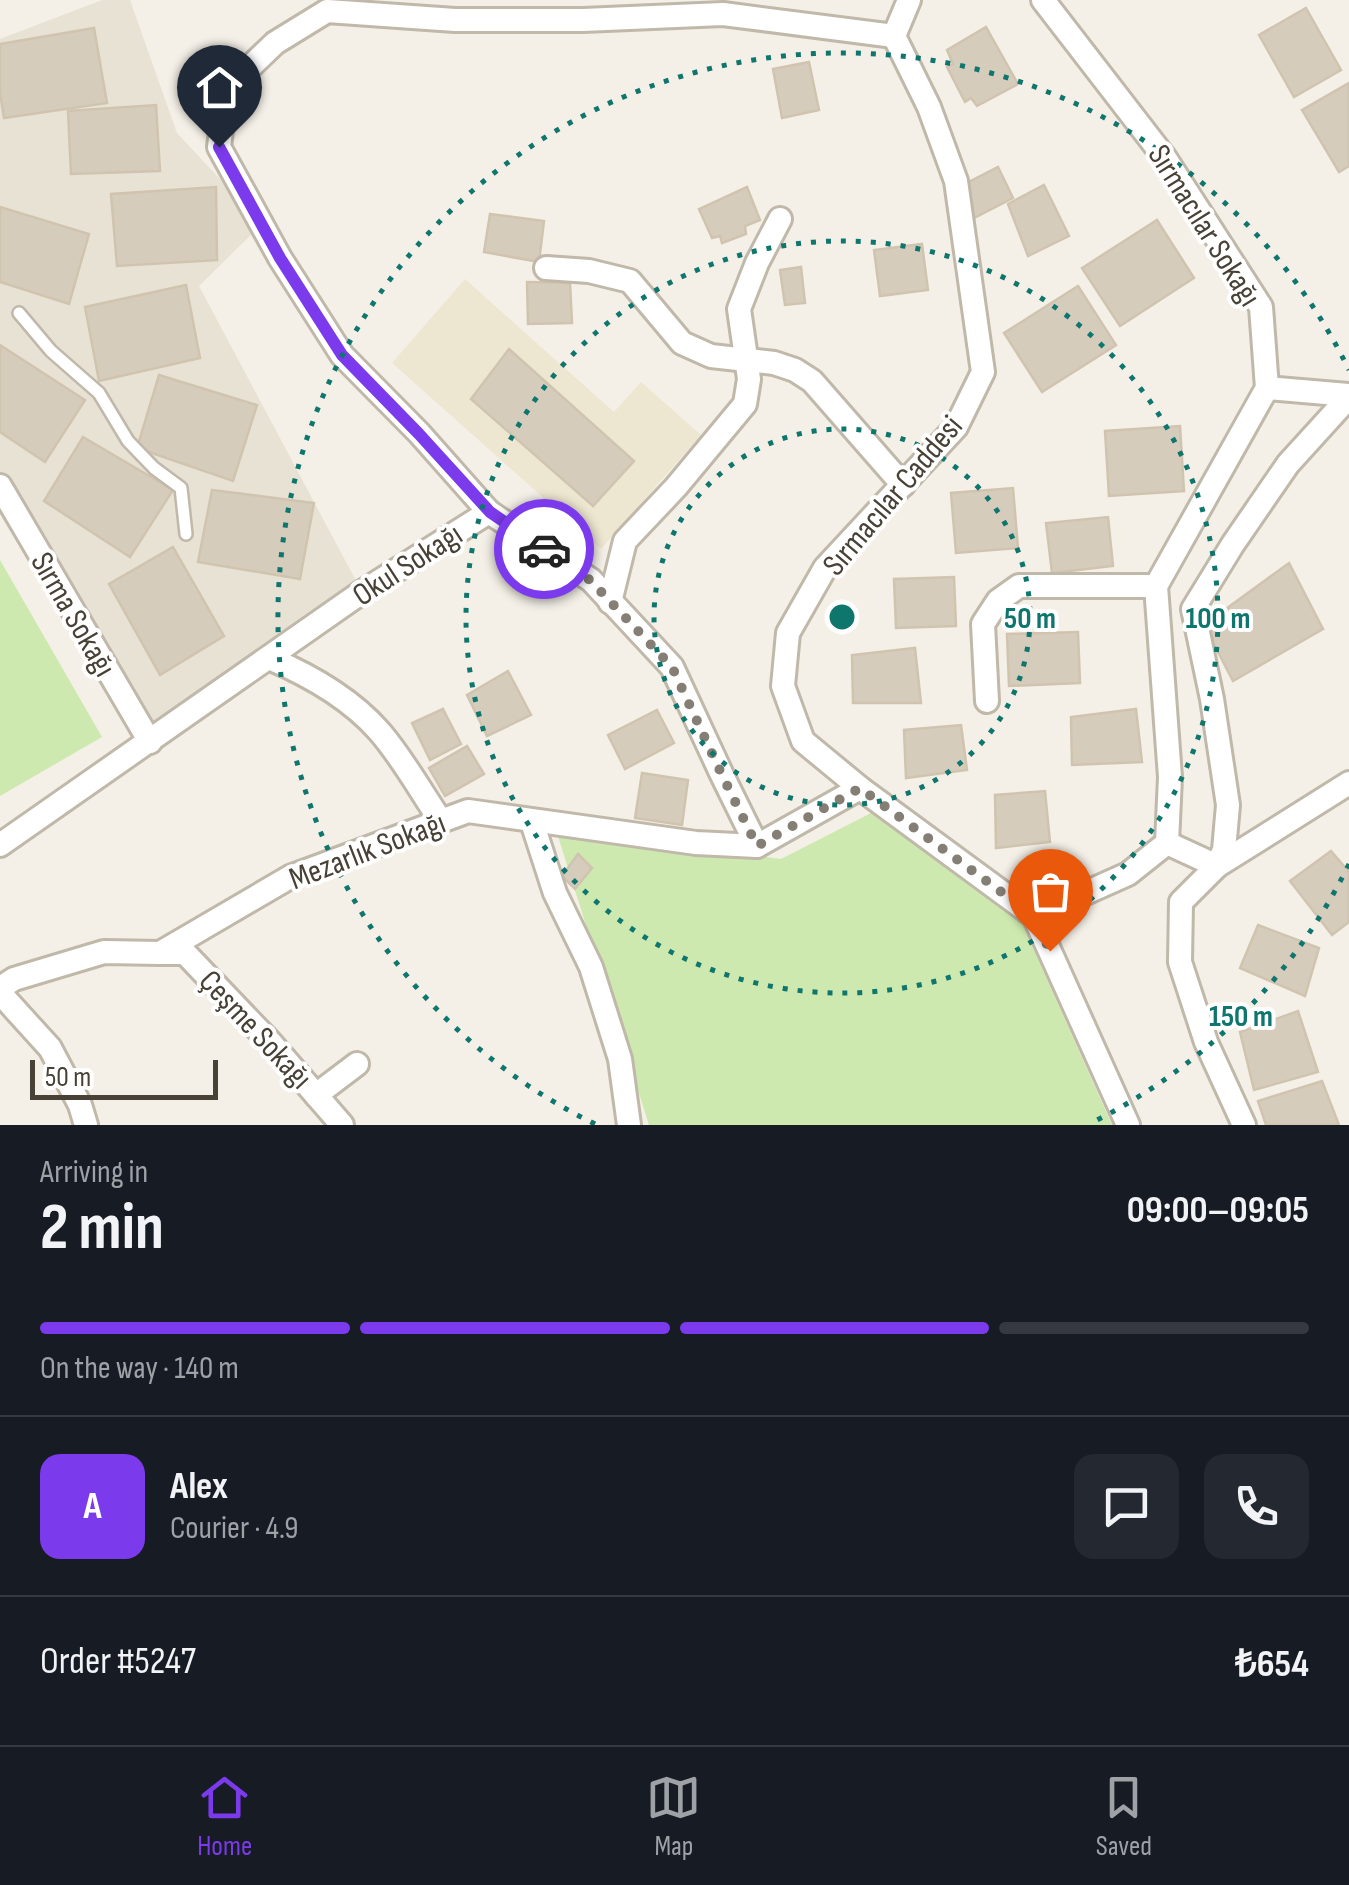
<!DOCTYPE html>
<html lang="en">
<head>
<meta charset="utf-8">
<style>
	:root { --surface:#171b24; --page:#242831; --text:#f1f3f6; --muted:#9ea1a6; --line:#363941; --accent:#7c3aed }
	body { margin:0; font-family:"Sofia Sans Condensed",sans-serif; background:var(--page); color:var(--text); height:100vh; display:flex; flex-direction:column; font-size:38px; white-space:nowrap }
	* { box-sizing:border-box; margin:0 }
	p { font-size:32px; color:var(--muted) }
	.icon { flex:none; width:55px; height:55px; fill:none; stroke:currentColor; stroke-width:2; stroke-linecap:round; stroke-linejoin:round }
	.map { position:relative; height:1125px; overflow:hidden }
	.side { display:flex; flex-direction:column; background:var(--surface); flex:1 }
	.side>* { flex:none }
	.scale { position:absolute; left:30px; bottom:25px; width:188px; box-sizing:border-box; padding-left:10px; border:5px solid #474136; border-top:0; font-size:28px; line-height:35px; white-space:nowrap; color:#474136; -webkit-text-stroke:8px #fff; paint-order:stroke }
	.pin { position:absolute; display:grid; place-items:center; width:85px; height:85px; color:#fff; margin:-102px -42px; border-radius:50% 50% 50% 0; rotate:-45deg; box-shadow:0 0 10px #0007 }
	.pin .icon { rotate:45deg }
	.courier { position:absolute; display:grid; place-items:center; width:100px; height:100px; margin:-50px; border:8px solid #7c3aed; border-radius:50%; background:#fff; color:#222; box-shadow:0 2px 12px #0007 }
	.summary em { font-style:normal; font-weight:700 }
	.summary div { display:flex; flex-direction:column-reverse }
	.summary { display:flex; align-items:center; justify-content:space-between; height:170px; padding:0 40px }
	h1 { font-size:65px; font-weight:700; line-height:75px }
	.bar { display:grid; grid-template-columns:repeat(4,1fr); gap:15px 10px; align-content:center; height:120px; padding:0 40px }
	.bar i { height:12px; border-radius:8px; background:var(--line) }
	.bar .selected { background:var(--accent) }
	.bar p { grid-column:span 4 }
	.line { display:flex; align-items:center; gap:25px; padding:0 40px; border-top:2px solid var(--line) }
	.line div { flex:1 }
	.round { display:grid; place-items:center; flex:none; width:105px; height:105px; border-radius:20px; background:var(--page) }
	.tabs { display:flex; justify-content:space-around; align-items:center; height:140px; border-top:2px solid var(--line); background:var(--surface); font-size:28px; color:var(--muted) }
	.tabs a { display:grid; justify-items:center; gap:5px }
	.tabs .selected { color:var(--accent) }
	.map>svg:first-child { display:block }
	.residential { fill:#e8e2d5 }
	.education { fill:#ede6d0 }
	.green { fill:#cde9af }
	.building { fill:#d6ccbc; stroke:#d1c4af; stroke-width:2.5 }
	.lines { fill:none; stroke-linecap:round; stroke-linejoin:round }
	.service-casing { stroke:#c0b8a9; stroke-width:16 }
	.minor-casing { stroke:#c0b8a9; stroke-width:28 }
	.service { stroke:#fff; stroke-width:11 }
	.minor { stroke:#fff; stroke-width:22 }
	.done { stroke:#847e74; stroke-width:10; stroke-dasharray:0 18 }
	.route { stroke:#7c3aed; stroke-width:12 }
	.ring { fill:none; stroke:#0f766e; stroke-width:5; stroke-dasharray:5 10 }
	.labels { text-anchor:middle; stroke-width:8; stroke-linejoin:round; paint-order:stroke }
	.street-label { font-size:32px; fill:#474136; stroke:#fff }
	.centre { fill:#0f766e; stroke:#fff; stroke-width:5 }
	.ring-label { font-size:30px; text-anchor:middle; font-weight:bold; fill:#0f766e; stroke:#fff; stroke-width:8; stroke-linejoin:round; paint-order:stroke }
</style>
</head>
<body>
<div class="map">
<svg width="1349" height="1125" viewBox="0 0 1349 1125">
	<rect width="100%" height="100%" fill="#f4f0e7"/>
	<path class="residential" d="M 102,0 L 130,0 L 177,133 L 262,224 L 199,286 L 362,592 L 150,742 L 0,486 L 0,39 Z"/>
	<path class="education" d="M 465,279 L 614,412 L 641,382 L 701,435 L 601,549 L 392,363 Z"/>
	<g class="green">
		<path d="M 0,560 L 102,737 L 0,796 Z"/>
		<path d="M 871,813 L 1022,923 L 1112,1125 L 649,1125 L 556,830 L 781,859 Z"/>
	</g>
	<g class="building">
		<path d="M 1306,8 L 1341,70 L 1294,97 L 1259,35 Z"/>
		<path d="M 986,27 L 1018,84 L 977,106 L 971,98 L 965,102 L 947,67 L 953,64 L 947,50 Z"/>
		<path d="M 94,28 L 107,103 L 4,118 L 0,93 L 0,44 Z"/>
		<path d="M 809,62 L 819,110 L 782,118 L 773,69 Z"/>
		<path d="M 1349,83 L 1349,166 L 1339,172 L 1302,110 Z"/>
		<path d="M 156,105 L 160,171 L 71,174 L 68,111 Z"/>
		<path d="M 998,167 L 1013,198 L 974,218 L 959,187 Z"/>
		<path d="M 1044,185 L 1069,236 L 1028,256 L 1008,204 Z"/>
		<path d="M 216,187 L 217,260 L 117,266 L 111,194 Z"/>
		<path d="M 747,187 L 760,220 L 745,226 L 746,234 L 722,243 L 720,236 L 712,238 L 699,209 Z"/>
		<path d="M 0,207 L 89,234 L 69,304 L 0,282 Z"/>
		<path d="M 490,214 L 544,221 L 539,262 L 484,252 Z"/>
		<path d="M 1157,220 L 1194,278 L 1120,326 L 1082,268 Z"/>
		<path d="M 922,244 L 928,290 L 880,296 L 874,250 Z"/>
		<path d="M 801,267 L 805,303 L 785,305 L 780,270 Z"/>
		<path d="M 527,282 L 570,283 L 572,323 L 528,324 Z"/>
		<path d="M 186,285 L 200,358 L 99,381 L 85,307 Z"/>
		<path d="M 1078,286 L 1116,345 L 1042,392 L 1004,333 Z"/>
		<path d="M 0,345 L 85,400 L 45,462 L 0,432 Z"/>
		<path d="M 509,349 L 634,461 L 593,506 L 471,399 Z"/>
		<path d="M 159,375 L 257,405 L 233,481 L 137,448 Z"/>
		<path d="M 1180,426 L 1184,491 L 1109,496 L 1105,431 Z"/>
		<path d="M 83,437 L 173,490 L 130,557 L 44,501 Z"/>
		<path d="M 1013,488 L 1018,548 L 956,553 L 951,493 Z"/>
		<path d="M 212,490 L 314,503 L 300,579 L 198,562 Z"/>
		<path d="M 1108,517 L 1113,566 L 1052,573 L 1046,523 Z"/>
		<path d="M 173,547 L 224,636 L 160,675 L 109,584 Z"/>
		<path d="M 1289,563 L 1323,629 L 1233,681 L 1204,625 Z"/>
		<path d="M 954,577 L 956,626 L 896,628 L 894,579 Z"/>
		<path d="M 1078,632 L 1080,683 L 1009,686 L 1007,634 Z"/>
		<path d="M 915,648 L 921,703 L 853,703 L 852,655 Z"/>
		<path d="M 508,671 L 531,715 L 487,736 L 467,695 Z"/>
		<path d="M 443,709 L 461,744 L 430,760 L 412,723 Z"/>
		<path d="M 1136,709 L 1142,762 L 1072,765 L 1071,717 Z"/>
		<path d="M 657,710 L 674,743 L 625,769 L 608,735 Z"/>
		<path d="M 961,725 L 967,770 L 906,778 L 904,730 Z"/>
		<path d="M 467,746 L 484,774 L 445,796 L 429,768 Z"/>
		<path d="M 642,773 L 688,780 L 682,825 L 635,818 Z"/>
		<path d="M 1045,791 L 1050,842 L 996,848 L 995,795 Z"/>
		<path d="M 1331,851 L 1349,872 L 1349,922 L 1332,935 L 1290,881 Z"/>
		<path d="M 578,854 L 592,868 L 575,889 L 562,876 Z"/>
		<path d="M 1258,925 L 1319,948 L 1305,996 L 1240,968 Z"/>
		<path d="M 1298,1011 L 1318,1072 L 1254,1090 L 1240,1032 Z"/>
		<path d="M 1322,1081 L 1339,1125 L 1266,1125 L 1258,1101 Z"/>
	</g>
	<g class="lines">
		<defs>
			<path id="service" d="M 19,313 L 51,351 L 99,393 L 128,441 L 154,468 L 181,488 L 186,534"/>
			<g id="minor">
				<path d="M 894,36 L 929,107 L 956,181 L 983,372 L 956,427 L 825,568 L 788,633 L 783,686 L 803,741 L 860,788 L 1034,916 L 1128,1125"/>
				<path d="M 894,36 L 909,0"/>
				<path d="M 546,268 L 589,271 L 630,281 L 682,343 L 711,356 L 774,363 L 795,370 L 812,381 L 903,485"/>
				<path d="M 1267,388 L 1349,395"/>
				<path d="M 0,486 L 150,742"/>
				<path d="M 489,512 L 591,580 L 672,667 L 722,775 L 757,846"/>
				<path d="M 610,602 L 625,541 L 676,487 L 745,404 L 749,379 L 739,309 L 757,263 L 780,219"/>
				<path d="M 269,658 C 309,675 349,697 379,731 C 402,757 421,792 441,821"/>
				<path d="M 987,701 L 983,624 L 998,601 L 1019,586 L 1156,586"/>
				<path d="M 532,822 L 555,893 L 591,967 L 620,1059 L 629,1125"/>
				<path d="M 1167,843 L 1217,866"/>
				<path d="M 0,845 L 362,592 L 489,512 L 419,433 L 342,355 L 280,258 L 219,147 L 226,90 L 275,43 L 327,11 L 455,20 L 583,20 L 723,14 L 894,36"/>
				<path d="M 1217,866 L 1224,850 L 1228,805 L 1212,699 L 1193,609 L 1233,544 L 1288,464 L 1349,397"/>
				<path d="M 1034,916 L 1128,874 L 1167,843 L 1170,777 L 1156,586 L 1267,388 L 1261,307 L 1165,158 L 1043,0"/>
				<path d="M 160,953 L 185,953 L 270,1042 L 342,1125"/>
				<path d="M 0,988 L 14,979 L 104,952 L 160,953 L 290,877 L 468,811 L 696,843 L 757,846 L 860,788"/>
				<path d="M 0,993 L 50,1048 L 80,1105 L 86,1125"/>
				<path d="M 316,1095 L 357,1064"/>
				<path d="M 1244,1125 L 1206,1042 L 1180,962 L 1181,902 L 1217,866 L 1349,783"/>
			</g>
		</defs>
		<use href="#service" class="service-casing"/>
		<use href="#minor" class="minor-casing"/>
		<use href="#service" class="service"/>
		<use href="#minor" class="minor"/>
	</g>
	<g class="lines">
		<path class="done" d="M 544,549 L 590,580 L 672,667 L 722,775 L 757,846 L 860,788 L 1034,916 L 1050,951"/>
		<path class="route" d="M 219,147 L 280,258 L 342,355 L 419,434 L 490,512 L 544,549"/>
	</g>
	<g class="ring">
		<circle cx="842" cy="617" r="188"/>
		<circle cx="842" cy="617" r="376"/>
		<path d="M1349 864A564 564 0 0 1 1089 1124M595 1124A564 564 0 1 1 1349 370"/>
	</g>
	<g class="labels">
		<g class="street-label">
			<text transform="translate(1205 225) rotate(58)" y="11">Sırmacılar Sokağı</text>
			<text transform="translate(892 495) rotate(-50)" y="11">Sırmacılar Caddesi</text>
			<text transform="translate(407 564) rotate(-33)" y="11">Okul Sokağı</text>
			<text transform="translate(74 614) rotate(60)" y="11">Sırma Sokağı</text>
			<text transform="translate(367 850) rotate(-21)" y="11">Mezarlık Sokağı</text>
			<text transform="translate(256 1029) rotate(47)" y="11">Çeşme Sokağı</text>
		</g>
	</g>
	<circle cx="842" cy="617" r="15" class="centre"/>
	<g class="ring-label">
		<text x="1030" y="628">50 m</text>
		<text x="1218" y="628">100 m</text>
		<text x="1241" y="1026">150 m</text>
	</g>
</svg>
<div class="scale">50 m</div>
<div class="pin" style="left:1050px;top:951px;background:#ea580c"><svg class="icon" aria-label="bag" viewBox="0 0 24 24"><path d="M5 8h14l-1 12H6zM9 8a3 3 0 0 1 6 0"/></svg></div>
<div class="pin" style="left:219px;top:147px;background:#1f2937"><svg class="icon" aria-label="home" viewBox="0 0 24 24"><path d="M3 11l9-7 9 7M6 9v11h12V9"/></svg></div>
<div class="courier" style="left:544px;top:549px"><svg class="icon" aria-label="car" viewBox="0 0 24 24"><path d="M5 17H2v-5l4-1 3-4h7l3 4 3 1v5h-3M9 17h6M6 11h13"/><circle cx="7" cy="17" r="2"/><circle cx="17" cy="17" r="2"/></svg></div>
</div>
<section class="side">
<div class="summary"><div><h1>2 min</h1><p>Arriving in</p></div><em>09:00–09:05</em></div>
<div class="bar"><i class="selected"></i><i class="selected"></i><i class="selected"></i><i></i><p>On the way · 140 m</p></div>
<div class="line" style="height:180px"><b class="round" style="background:var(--accent);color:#fff">A</b><div><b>Alex</b><p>Courier · 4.9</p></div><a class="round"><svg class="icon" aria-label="chat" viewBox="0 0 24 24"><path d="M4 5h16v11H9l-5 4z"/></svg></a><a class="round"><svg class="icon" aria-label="phone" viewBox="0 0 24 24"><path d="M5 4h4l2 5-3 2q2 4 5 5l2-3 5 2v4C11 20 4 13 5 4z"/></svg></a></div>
<div class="line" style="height:130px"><div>Order #5247</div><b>₺654</b></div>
</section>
<nav class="tabs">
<a class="selected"><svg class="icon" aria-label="home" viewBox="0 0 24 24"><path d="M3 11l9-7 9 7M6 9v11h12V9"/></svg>Home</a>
<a><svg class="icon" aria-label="map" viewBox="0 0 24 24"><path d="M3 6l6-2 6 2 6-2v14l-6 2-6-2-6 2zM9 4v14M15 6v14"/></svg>Map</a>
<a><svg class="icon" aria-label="saved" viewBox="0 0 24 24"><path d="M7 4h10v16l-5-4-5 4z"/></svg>Saved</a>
</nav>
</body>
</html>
